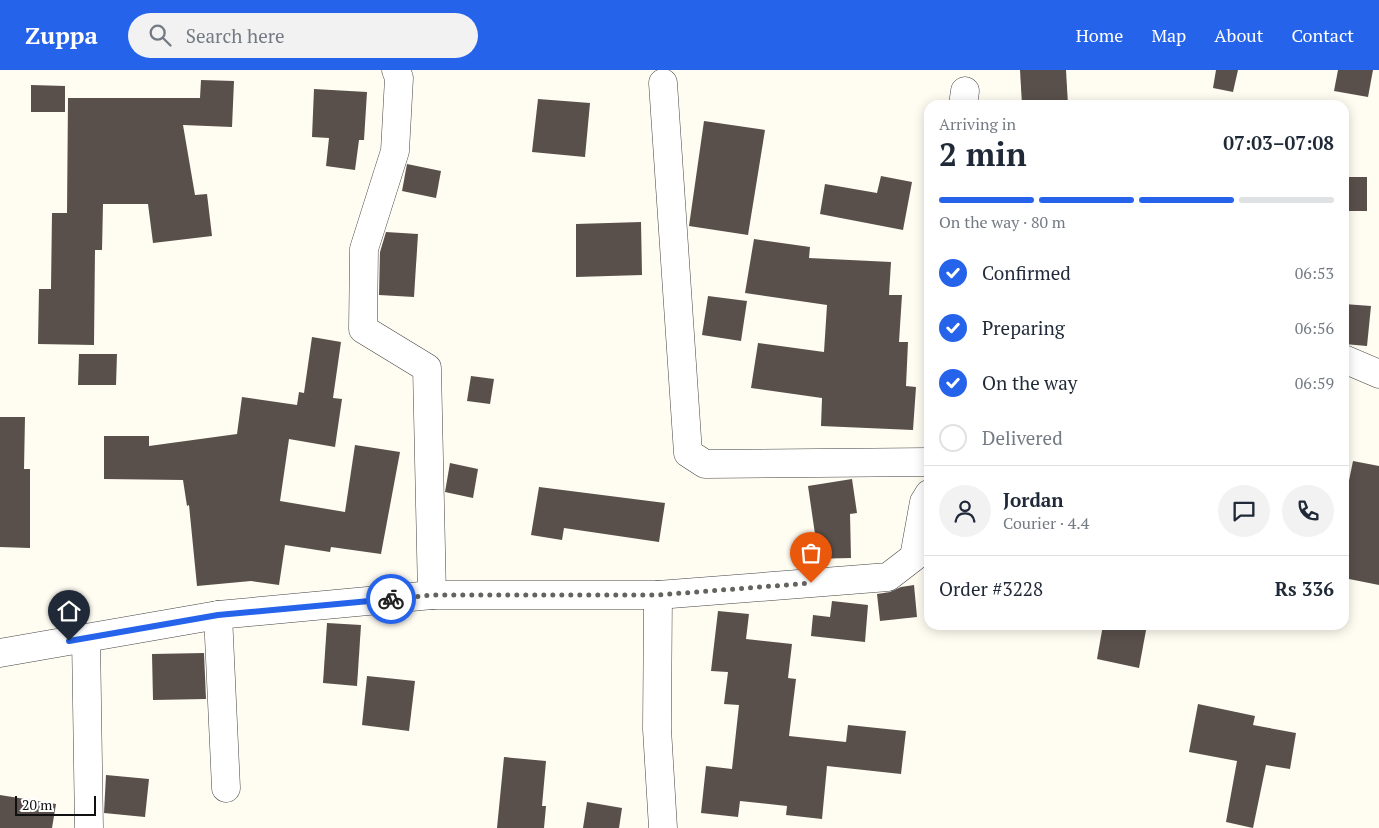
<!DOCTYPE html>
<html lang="en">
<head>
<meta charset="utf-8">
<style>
	:root { --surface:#fff; --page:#f2f2f3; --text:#1f2937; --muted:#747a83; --line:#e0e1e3; --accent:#2563eb }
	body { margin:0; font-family:"PT Serif",serif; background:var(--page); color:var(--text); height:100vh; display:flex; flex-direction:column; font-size:19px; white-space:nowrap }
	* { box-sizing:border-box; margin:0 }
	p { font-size:16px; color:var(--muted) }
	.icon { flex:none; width:28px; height:28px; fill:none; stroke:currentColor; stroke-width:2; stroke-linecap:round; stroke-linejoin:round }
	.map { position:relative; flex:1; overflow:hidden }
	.drawer { position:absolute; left:924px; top:30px; width:425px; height:530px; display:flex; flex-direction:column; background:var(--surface); border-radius:15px; box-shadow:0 2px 12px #0003 }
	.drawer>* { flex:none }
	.scale { position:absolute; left:15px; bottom:12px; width:81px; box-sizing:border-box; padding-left:5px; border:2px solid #101010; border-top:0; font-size:14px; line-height:18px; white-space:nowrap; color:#101010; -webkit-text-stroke:4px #fff; paint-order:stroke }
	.pin { position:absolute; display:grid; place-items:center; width:42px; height:42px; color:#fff; margin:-51px -21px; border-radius:50% 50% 50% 0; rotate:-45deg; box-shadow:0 0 5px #0007 }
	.pin .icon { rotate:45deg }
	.courier { position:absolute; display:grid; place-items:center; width:50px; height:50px; margin:-25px; border:4px solid #2563eb; border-radius:50%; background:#fff; color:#222; box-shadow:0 1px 6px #0007 }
	.head em { font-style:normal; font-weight:700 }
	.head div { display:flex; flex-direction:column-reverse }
	.head { display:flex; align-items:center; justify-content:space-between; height:85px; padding:0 15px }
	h1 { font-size:32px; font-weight:700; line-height:38px }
	.bar { display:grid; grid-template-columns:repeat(4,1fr); gap:8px 5px; align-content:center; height:60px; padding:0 15px }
	.bar i { height:6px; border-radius:4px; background:var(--line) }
	.bar .on { background:var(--accent) }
	.bar p { grid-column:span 4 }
	.line { display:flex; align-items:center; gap:12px; padding:0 15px; border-top:1px solid var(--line) }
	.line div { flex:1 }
	.round { display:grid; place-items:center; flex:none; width:52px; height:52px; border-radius:26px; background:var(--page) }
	ol { padding:0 15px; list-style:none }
	li { display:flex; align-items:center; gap:15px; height:55px }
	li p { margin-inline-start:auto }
	li .icon { padding:5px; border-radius:50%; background:var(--accent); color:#fff; stroke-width:4 }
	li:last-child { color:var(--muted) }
	li i { width:28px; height:28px; border:2px solid var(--line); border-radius:50% }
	header { display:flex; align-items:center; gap:30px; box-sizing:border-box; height:70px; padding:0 25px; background:var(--accent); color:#fff }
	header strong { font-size:24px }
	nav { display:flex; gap:28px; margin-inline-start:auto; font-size:18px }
	.search { width:350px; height:45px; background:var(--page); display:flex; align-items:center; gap:12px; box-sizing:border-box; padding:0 18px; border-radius:28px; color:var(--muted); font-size:19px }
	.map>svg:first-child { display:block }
	.building { fill:#59504b }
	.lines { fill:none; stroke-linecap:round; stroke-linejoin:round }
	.minor-casing { stroke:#434343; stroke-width:29 }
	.minor { stroke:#fff; stroke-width:28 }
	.done { stroke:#64635f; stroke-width:5; stroke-dasharray:0 9 }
	.route { stroke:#2563eb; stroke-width:6 }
</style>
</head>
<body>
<header>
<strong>Zuppa</strong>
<div class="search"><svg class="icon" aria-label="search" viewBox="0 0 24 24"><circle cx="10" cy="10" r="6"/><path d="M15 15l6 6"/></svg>Search here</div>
<nav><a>Home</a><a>Map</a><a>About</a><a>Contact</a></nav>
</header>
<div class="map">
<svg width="1379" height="758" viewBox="0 0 1379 758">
	<rect width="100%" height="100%" fill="#fffcf2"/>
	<g class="building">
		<path d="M 1020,0 L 1066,0 L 1068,35 L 1022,35 Z"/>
		<path d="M 1216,0 L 1238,0 L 1233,22 L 1213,18 Z"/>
		<path d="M 1338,0 L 1373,0 L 1368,27 L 1334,21 Z"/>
		<path d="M 201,10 L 234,11 L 232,57 L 183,55 L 195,125 L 207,124 L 212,166 L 153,173 L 148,134 L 103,134 L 102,180 L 95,180 L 94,275 L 38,274 L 39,219 L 51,219 L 52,143 L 67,143 L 68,28 L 200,28 Z"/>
		<path d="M 31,15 L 65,16 L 65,42 L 31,42 Z"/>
		<path d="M 314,19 L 367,22 L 364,70 L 359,70 L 355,100 L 326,96 L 329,68 L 312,67 Z"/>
		<path d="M 538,29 L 590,33 L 585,87 L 532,82 Z"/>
		<path d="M 704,51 L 765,60 L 748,165 L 689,156 Z"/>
		<path d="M 407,94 L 441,101 L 436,128 L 402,121 Z"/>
		<path d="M 881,106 L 912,112 L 903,160 L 820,144 L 825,114 L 877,123 Z"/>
		<rect x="1344" y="107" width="23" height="34"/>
		<path d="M 641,152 L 642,205 L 576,207 L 576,154 Z"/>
		<path d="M 386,162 L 418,164 L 414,227 L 379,225 L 380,182 Z"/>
		<path d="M 754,169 L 810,177 L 809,188 L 891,192 L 889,225 L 902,225 L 899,272 L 908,272 L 906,316 L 916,317 L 913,360 L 821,356 L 822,328 L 751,318 L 758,273 L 824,282 L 827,235 L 745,223 Z"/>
		<path d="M 708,226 L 747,231 L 741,271 L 702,265 Z"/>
		<path d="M 1344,234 L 1371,236 L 1367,276 L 1344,274 Z"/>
		<path d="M 312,267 L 341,272 L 333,328 L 342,329 L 335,377 L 289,369 L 280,431 L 345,442 L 355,375 L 400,382 L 381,484 L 331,477 L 330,482 L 285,475 L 279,515 L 251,511 L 197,516 L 189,435 L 187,436 L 183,410 L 104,409 L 104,366 L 149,366 L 149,376 L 237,364 L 242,327 L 297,335 L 299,322 L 304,323 Z"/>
		<path d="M 79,284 L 117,284 L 116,315 L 78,315 Z"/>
		<path d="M 471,306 L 494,309 L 490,334 L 467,331 Z"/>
		<path d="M 0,347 L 25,347 L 24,399 L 30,399 L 30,478 L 0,477 Z"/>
		<path d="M 1353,391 L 1379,396 L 1379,515 L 1344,508 L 1344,435 Z"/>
		<path d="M 450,393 L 478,399 L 473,428 L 445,422 Z"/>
		<path d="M 852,409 L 857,443 L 850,444 L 851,488 L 808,489 L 808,464 L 815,464 L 808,416 Z"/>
		<path d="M 539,417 L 665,433 L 659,472 L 564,458 L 562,470 L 531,465 Z"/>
		<path d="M 914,515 L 917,547 L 880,551 L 877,524 L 890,522 L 901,517 Z"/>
		<path d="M 832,531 L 868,535 L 865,572 L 811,566 L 813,545 L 830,547 Z"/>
		<path d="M 718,541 L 749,544 L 746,569 L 792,574 L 788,608 L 796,609 L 789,666 L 846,672 L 848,655 L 906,661 L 901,704 L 827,696 L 822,749 L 786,745 L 787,736 L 740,731 L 738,747 L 701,743 L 706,696 L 732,699 L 739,635 L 724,634 L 728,602 L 711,601 Z"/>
		<path d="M 327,553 L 361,555 L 357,616 L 323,613 Z"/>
		<path d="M 1103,555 L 1147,555 L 1139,598 L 1097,589 Z"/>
		<path d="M 204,583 L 206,629 L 153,630 L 152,584 Z"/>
		<path d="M 367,606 L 415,611 L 409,661 L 362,655 Z"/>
		<path d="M 1198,634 L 1255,646 L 1253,655 L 1296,663 L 1290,699 L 1266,695 L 1253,758 L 1226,752 L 1237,691 L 1189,682 Z"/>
		<path d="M 504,687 L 546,691 L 542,736 L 546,736 L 544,758 L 497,758 Z"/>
		<path d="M 106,705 L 149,709 L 145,747 L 104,743 Z"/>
		<path d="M 0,725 L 56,734 L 52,758 L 0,758 Z"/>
		<path d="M 587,732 L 622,738 L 619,758 L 583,758 Z"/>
	</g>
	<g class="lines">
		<defs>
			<g id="minor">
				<path d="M 396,0 L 399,8 L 395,81 L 364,179 L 363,259 L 427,298 L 432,525"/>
				<path d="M 663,13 L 688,383 L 705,394 L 929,392"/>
				<path d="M 963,35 L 965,21"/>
				<path d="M 1344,289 L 1379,304"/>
				<path d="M 658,525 L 657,659 L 663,758"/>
				<path d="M 218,545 L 226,718"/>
				<path d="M 86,568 L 89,758"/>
				<path d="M 0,583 L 218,545 L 432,525 L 658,525 L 888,507 L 914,487 L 924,432 L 929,424"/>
			</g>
		</defs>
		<use href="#minor" class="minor-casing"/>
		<use href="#minor" class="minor"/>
	</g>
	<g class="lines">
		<path class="done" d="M 391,529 L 432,525 L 658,525 L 811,513"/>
		<path class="route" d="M 69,571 L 218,545 L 391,529"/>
	</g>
</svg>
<div class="scale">20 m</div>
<div class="pin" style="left:811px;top:513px;background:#ea580c"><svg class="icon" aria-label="bag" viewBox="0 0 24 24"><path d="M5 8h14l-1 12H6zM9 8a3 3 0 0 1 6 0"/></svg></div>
<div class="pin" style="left:69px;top:571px;background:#1f2937"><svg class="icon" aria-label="home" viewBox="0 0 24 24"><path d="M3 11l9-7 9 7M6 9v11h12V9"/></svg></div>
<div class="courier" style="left:391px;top:529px"><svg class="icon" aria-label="bike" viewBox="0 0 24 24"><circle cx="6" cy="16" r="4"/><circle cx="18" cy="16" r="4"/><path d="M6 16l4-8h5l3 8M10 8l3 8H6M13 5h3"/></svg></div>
<section class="drawer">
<div class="head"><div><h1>2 min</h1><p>Arriving in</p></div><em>07:03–07:08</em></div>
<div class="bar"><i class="on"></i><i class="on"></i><i class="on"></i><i></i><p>On the way · 80 m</p></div>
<ol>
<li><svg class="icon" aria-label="check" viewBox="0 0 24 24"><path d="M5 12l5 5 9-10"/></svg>Confirmed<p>06:53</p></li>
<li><svg class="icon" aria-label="check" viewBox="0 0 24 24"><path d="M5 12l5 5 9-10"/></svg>Preparing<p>06:56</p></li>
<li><svg class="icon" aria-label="check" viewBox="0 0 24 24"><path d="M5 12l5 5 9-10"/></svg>On the way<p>06:59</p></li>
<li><i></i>Delivered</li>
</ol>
<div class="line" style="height:90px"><a class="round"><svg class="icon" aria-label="person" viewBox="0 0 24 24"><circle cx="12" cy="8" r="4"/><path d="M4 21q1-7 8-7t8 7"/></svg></a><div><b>Jordan</b><p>Courier · 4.4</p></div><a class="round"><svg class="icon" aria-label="chat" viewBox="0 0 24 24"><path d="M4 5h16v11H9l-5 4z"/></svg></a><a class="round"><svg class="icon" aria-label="phone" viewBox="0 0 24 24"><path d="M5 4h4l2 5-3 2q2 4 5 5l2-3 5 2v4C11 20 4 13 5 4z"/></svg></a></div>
<div class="line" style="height:65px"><div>Order #3228</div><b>Rs 336</b></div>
</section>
</div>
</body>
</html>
